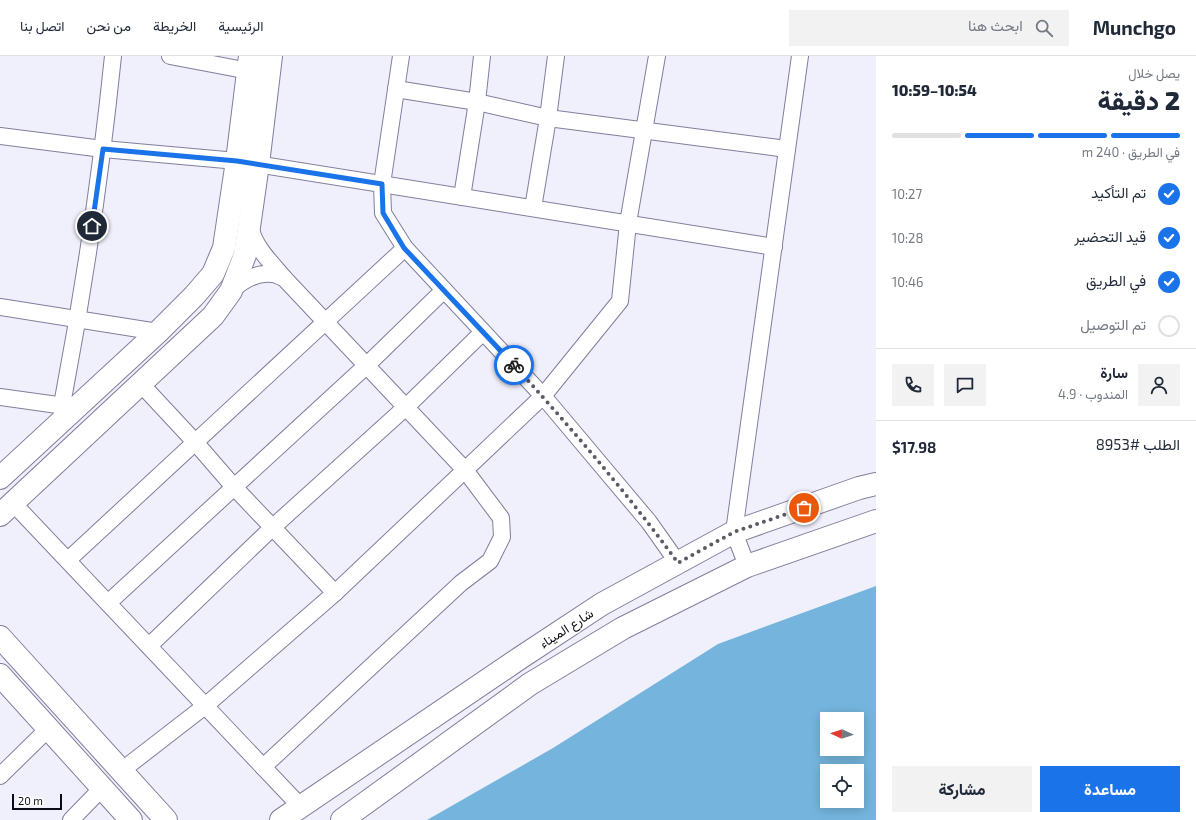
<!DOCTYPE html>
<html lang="ar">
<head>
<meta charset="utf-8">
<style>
	:root { --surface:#fff; --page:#f2f2f3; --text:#1f2937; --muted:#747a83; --line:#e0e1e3; --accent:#1a73e8 }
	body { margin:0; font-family:"Exo 2",Vazirmatn,sans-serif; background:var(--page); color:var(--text); direction:rtl; height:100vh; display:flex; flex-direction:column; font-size:15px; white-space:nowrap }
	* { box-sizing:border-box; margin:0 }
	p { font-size:13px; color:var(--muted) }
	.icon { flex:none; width:22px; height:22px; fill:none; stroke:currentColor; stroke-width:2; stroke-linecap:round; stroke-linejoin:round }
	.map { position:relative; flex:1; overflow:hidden; direction:ltr }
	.drawer { display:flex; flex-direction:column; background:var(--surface); width:320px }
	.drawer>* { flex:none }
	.needle { width:26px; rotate:274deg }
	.buttons { position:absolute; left:820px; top:656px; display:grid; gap:8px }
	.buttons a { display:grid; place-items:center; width:44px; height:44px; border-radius:0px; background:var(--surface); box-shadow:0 2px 10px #0003; font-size:20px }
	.scale { position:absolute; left:12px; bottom:10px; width:50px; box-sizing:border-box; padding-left:4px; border:2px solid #0c0a15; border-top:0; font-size:11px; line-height:14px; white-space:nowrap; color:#0c0a15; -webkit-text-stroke:3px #fff; paint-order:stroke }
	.pin { position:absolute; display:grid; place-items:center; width:34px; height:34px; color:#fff; margin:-17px; border:2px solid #fff; border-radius:50%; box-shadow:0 1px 4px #0007 }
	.courier { position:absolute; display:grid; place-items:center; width:40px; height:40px; margin:-20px; border:3px solid #1a73e8; border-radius:50%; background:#fff; color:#222; box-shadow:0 1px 5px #0007 }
	.overview em { font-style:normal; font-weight:800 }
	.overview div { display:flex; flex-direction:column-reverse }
	.overview { display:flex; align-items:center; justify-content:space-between; height:68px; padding:0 16px }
	h1 { font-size:26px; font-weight:800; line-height:30px }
	.bar { display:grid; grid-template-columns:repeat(4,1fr); gap:6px 4px; align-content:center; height:48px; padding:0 16px }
	.bar i { height:5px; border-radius:3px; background:var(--line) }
	.bar .active { background:var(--accent) }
	.bar p { grid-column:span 4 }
	.line { display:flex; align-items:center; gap:10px; padding:0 16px; border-top:1px solid var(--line) }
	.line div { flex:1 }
	.round { display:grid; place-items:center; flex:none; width:42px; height:42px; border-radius:0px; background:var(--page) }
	ol { padding:0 16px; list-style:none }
	li { display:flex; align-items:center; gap:12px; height:44px }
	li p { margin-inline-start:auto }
	li .icon { padding:4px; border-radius:50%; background:var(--accent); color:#fff; stroke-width:4 }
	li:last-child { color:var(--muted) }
	li i { width:22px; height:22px; border:2px solid var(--line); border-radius:50% }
	.cta { display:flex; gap:8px; margin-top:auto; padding:8px 16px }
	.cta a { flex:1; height:46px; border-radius:0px; background:var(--accent); color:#fff; font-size:16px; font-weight:800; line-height:46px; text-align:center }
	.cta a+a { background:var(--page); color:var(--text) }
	header { display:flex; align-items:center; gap:24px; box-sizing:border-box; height:56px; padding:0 20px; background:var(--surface); border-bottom:1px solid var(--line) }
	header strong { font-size:19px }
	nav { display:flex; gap:22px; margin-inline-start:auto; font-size:14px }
	.search { width:280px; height:36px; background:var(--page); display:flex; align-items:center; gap:10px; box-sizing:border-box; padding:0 14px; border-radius:0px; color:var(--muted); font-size:15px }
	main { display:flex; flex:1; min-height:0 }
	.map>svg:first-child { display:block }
	.water { fill:#75b5dd; fill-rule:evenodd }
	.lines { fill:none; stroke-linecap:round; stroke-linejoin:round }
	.minor-casing { stroke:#817e9c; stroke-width:18 }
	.secondary-casing { stroke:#817e9c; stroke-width:24 }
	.primary-casing { stroke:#817e9c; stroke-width:24 }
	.minor { stroke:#fff; stroke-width:16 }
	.secondary { stroke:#fff; stroke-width:22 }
	.primary { stroke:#fff; stroke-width:22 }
	.done { stroke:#5c5a66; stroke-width:4; stroke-dasharray:0 7.2 }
	.route { stroke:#1a73e8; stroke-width:5 }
	.labels { text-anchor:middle; stroke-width:3; stroke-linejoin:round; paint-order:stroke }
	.street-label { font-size:13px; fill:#0c0a15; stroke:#fff }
</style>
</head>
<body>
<header>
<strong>Munchgo</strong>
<div class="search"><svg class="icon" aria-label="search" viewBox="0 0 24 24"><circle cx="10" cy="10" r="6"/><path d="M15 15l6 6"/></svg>ابحث هنا</div>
<nav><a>الرئيسية</a><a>الخريطة</a><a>من نحن</a><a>اتصل بنا</a></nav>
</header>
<main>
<section class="drawer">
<div class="overview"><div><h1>2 دقيقة</h1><p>يصل خلال</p></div><em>10:54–10:59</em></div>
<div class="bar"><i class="active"></i><i class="active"></i><i class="active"></i><i></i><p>في الطريق · 240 m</p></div>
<ol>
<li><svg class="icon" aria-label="check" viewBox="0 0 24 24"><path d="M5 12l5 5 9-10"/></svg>تم التأكيد<p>10:27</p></li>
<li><svg class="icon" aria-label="check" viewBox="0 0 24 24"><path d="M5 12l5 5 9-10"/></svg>قيد التحضير<p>10:28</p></li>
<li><svg class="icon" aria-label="check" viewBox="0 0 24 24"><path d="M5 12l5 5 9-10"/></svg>في الطريق<p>10:46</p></li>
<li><i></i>تم التوصيل</li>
</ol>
<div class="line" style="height:72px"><a class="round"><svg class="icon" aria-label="person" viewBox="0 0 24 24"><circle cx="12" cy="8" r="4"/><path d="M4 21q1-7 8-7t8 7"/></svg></a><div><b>سارة</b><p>المندوب · 4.9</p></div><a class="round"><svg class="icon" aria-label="chat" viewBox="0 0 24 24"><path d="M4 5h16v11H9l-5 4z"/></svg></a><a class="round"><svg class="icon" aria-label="phone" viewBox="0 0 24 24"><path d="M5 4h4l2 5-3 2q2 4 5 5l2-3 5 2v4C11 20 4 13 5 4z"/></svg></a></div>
<div class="line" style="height:52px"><div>الطلب #8953</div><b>$17.98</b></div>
<div class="cta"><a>مساعدة</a><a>مشاركة</a></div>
</section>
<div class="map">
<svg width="876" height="764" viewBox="0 0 876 764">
	<rect width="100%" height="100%" fill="#f0effc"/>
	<path class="water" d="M 876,530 L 876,764 L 427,764 L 553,692 L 718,588 ZM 827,663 L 857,663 L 857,693 L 827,693 ZM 827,715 L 857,715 L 857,745 L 827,745 Z"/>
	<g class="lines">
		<defs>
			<g id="minor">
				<path d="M 170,0 L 249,15"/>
				<path d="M 401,0 L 382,128 L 383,157 L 405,192 L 543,340 L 649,466 L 678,507"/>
				<path d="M 396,33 L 477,46 L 548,62 L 787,93"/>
				<path d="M 0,80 L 103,93 L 237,105 L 774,191"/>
				<path d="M 462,141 L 477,46 L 482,0"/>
				<path d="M 533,152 L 548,62 L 556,0"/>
				<path d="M 231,235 C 242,225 257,216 272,218 C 276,218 280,221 284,222 C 270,205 256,193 250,171"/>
				<path d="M 0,251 L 158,276"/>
				<path d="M 141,328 L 195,386 L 234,431 L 335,537"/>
				<path d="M 0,341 L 72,351"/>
				<path d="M 62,349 C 84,233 101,117 113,0"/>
				<path d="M 13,447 L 301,751"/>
				<path d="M 68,504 L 405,192"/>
				<path d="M 747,510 L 734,476 L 800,0"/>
				<path d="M 108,547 L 367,309 L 444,234"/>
				<path d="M 149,590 L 273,471 L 406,351 L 483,276"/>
				<path d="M 263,711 L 461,527 L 490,505 L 502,481 L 501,462 L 465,414 L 284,222"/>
				<path d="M 121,715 L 205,650 L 335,537 L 465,414 L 543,340 L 620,245 L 628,167 L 657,0"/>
				<path d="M 0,720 L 48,673"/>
				<path d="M 71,764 L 102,732"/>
			</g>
			<g id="secondary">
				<path d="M 0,422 L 158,276 L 194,240 L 213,218 L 224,192 L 237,105 L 250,0"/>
				<path d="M 0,459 L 213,260 L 231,235 L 245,199 L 258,108 L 271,0"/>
				<path d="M 0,581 L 166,764"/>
				<path d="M 0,619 L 131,764"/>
			</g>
			<g id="primary">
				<path d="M 281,764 L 520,602 L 602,548 L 734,476 L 859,432 L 876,428"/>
				<path d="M 342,764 L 530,628 L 623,572 L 747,510 L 876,465"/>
			</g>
		</defs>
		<use href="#minor" class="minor-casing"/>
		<use href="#secondary" class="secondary-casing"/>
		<use href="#primary" class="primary-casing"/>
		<use href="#minor" class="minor"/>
		<use href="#secondary" class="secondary"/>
		<use href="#primary" class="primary"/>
	</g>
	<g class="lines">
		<path class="done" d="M 514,309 C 571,372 628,438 678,507 L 734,476 L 804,452"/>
		<path class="route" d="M 92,170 L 103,93 L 237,105 L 382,128 L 383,157 L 404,192 L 514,309"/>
	</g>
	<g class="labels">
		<g class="street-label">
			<text transform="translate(566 572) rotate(-33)" y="5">شارع الميناء</text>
		</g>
	</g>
</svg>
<div class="buttons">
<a><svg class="needle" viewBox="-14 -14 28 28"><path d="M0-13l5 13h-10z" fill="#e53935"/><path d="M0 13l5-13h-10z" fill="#747a83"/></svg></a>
<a><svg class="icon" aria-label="locate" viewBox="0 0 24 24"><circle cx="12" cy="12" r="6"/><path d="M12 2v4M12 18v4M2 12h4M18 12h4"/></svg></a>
</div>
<div class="scale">20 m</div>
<div class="pin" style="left:804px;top:452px;background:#ea580c"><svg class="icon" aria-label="bag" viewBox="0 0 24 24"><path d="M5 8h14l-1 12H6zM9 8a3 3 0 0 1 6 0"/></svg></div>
<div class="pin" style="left:92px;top:170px;background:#1f2937"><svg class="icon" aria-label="home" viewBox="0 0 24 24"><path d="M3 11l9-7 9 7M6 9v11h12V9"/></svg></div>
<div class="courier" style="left:514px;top:309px"><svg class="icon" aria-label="bike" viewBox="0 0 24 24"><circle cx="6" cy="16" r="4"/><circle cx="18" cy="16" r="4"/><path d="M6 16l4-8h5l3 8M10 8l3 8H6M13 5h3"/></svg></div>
</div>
</main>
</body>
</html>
